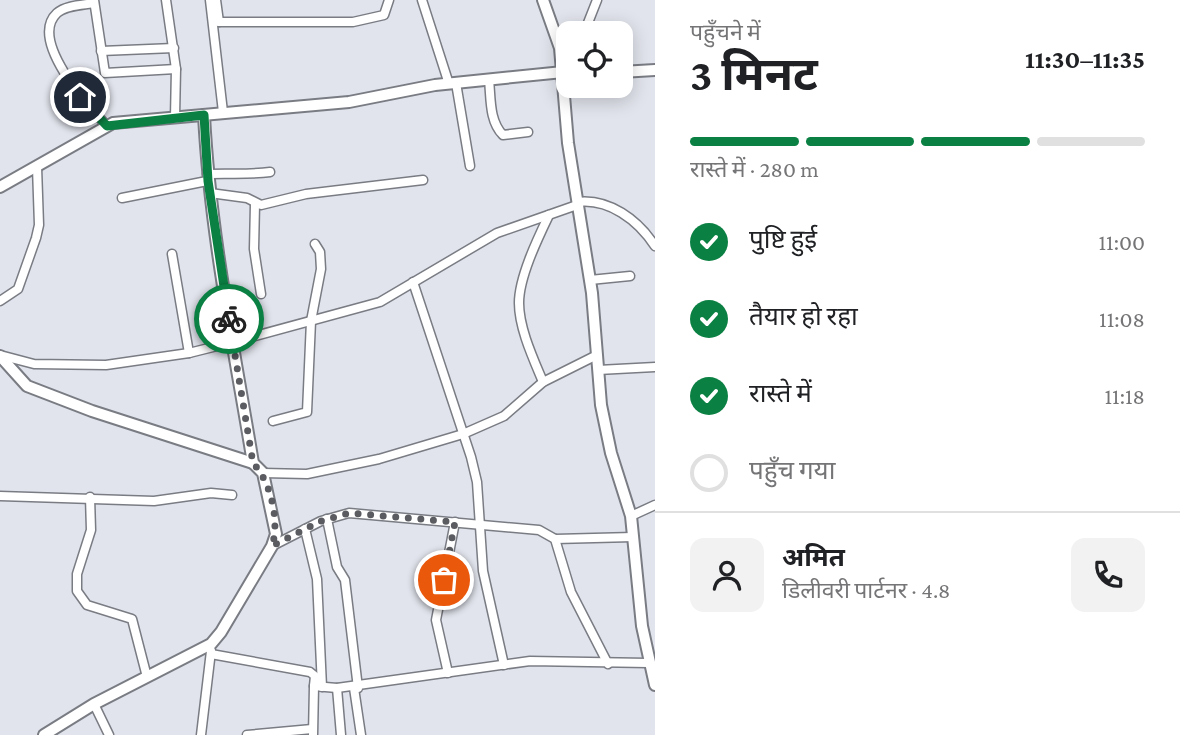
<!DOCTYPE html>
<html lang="hi">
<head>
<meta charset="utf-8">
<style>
	:root { --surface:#fff; --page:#f2f2f2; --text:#202124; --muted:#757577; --line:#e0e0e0; --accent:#0b8043 }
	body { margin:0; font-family:"Crimson Pro","Noto Sans Devanagari",serif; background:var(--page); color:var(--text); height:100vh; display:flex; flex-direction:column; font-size:26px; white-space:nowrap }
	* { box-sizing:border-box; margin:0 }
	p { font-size:23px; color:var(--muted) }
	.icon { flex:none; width:38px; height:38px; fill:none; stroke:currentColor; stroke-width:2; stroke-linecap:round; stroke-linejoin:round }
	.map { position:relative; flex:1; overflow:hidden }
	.panel { display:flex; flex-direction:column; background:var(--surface); width:525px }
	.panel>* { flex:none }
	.buttons { position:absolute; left:556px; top:21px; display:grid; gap:14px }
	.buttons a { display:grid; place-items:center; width:77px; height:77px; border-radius:14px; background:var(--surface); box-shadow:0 4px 18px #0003; font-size:35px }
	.pin { position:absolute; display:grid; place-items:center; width:60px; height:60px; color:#fff; margin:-30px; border:4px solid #fff; border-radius:50%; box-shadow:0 2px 7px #0007 }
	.courier { position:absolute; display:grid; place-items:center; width:70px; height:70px; margin:-35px; border:5px solid #0b8043; border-radius:50%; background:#fff; color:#222; box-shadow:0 2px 9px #0007 }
	.headline em { font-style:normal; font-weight:700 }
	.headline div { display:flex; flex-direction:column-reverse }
	.headline { display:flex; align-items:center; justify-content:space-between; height:119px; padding:0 35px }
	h1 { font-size:46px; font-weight:700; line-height:52px }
	.bar { display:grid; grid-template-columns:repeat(4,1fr); gap:10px 7px; align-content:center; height:84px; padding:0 35px }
	.bar i { height:9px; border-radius:5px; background:var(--line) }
	.bar .active { background:var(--accent) }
	.bar p { grid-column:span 4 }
	.line { display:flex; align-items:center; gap:18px; padding:0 35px; border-top:2px solid var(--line) }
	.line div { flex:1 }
	.round { display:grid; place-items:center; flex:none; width:74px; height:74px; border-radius:14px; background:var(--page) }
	ol { padding:0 35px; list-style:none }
	li { display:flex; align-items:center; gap:21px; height:77px }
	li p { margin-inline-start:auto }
	li .icon { padding:7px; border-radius:50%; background:var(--accent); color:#fff; stroke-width:4 }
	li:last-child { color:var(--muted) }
	li i { width:38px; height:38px; border:4px solid var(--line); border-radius:50% }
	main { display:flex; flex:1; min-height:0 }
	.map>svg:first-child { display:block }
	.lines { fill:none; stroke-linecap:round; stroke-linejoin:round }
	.street-casing { stroke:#7a7c84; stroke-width:11 }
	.secondary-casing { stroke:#7a7c84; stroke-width:14 }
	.street { stroke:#fff; stroke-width:8 }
	.secondary { stroke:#fff; stroke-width:10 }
	.done { stroke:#5a5c61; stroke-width:7; stroke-dasharray:0 12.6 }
	.route { stroke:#0b8043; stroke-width:9 }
</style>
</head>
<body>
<main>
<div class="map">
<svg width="655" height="735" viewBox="0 0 655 735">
	<rect width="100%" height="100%" fill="#e2e4ed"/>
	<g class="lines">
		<defs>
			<g id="street">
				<path d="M 94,0 L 105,73 L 176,69"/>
				<path d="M 166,0 L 176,69 L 175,117"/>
				<path d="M 210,0 L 223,112"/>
				<path d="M 216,0 L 219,22"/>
				<path d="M 422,0 L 449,84"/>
				<path d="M 94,3 C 83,5 66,5 57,13 C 28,40 88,106 107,126"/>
				<path d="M 213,18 L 219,22 L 353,22 L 384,15 L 389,0"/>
				<path d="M 584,33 L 597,0"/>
				<path d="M 101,51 L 174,48"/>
				<path d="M 489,80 C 491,98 489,121 503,135 L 528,132"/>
				<path d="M 456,83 L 470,166"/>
				<path d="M 207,174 C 229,173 248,175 270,172"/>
				<path d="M 210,193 L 247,198 L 261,205 L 306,194 L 423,180"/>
				<path d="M 122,198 L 207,181"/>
				<path d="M 577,202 C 609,198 638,220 655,246"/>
				<path d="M 255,204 L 254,249 L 261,294"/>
				<path d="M 172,254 L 189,353"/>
				<path d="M 590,280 L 630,276"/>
				<path d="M 413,282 L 471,457 L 477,482 L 483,571 L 504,665"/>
				<path d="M 0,301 L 18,289 L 36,238 L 39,225 L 37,167"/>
				<path d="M 0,355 L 34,364 L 106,365 L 189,353 L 233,342 L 380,302 L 497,233 L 577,205"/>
				<path d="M 598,370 L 655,367"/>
				<path d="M 543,382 C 533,358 519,328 519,303 C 519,277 538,238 549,215"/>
				<path d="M 273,421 L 307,412 L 311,321 L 321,269 L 320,252 L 315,244"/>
				<path d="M 263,473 L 307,474 L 379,459 L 463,434 L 504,416 L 543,382 L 597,355"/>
				<path d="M 0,496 L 154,501 L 211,493 L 232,495"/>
				<path d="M 90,497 L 91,530 L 77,574 L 77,591 L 87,605 L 132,619 L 147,677"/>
				<path d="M 631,516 L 655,505"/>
				<path d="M 327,519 L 337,567 L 345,580 L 358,688"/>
				<path d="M 305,529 L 317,579 L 322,687"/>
				<path d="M 555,539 L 633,537"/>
				<path d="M 272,546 L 321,521 L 349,513 L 539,530 L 555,539 L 571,592 L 608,664"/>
				<path d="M 211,654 L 310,672 L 315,676 L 314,686 L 337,688 L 530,661 L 648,663"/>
				<path d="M 448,673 L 436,620 L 455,522"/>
				<path d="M 337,688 L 341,735"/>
				<path d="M 354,688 L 361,735"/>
				<path d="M 94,704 L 109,735"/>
				<path d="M 201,735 L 211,651"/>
				<path d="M 247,735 L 312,729"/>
				<path d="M 313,735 L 314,686"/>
			</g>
			<g id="secondary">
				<path d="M 543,0 L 560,48 L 568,143 L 592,293 L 601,405 L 611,453 L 631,516 L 642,626 L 655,685"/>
				<path d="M 621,72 L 655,70"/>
				<path d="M 0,187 L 113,123 L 349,102 L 435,85 L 563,72 L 567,75"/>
				<path d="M 0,356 L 27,386 L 92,411 L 253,463"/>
				<path d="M 44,735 L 94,704 L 211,644 L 221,632 L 272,546 L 276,534 L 263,473 L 253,463 C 234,348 210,233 204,115"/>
			</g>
		</defs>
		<use href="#street" class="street-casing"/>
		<use href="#secondary" class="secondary-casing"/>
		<use href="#street" class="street"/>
		<use href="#secondary" class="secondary"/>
	</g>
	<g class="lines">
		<path class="done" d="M 229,319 L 253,463 C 271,482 280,521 272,546 L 321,521 L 349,513 L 455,522 L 444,580"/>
		<path class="route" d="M 80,97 L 107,126 L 204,115 L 208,181 L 229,319"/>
	</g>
</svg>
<div class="buttons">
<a><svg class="icon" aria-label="locate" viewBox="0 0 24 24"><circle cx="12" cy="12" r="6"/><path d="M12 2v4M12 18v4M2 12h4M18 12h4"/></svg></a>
</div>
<div class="pin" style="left:444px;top:580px;background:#ea580c"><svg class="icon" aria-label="bag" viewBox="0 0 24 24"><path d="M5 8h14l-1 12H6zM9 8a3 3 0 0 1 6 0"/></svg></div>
<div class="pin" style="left:80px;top:97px;background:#1f2937"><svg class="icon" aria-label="home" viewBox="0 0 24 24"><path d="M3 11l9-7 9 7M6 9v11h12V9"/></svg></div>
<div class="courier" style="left:229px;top:319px"><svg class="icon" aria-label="bike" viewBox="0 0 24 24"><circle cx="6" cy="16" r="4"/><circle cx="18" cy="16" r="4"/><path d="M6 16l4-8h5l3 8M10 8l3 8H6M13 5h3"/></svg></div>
</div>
<section class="panel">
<div class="headline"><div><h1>3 मिनट</h1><p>पहुँचने में</p></div><em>11:30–11:35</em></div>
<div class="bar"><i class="active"></i><i class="active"></i><i class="active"></i><i></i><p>रास्ते में · 280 m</p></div>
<ol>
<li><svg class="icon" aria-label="check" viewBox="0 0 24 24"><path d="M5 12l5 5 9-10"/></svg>पुष्टि हुई<p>11:00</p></li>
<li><svg class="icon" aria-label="check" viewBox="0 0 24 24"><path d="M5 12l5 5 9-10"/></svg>तैयार हो रहा<p>11:08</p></li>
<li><svg class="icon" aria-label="check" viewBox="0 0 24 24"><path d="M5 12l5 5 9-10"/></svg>रास्ते में<p>11:18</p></li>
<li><i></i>पहुँच गया</li>
</ol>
<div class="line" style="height:126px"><a class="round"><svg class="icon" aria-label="person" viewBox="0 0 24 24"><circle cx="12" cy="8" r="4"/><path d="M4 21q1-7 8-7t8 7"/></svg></a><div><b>अमित</b><p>डिलीवरी पार्टनर · 4.8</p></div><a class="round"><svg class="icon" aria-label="phone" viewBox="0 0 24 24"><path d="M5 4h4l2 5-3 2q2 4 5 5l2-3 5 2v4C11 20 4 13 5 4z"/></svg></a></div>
</section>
</main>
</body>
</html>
